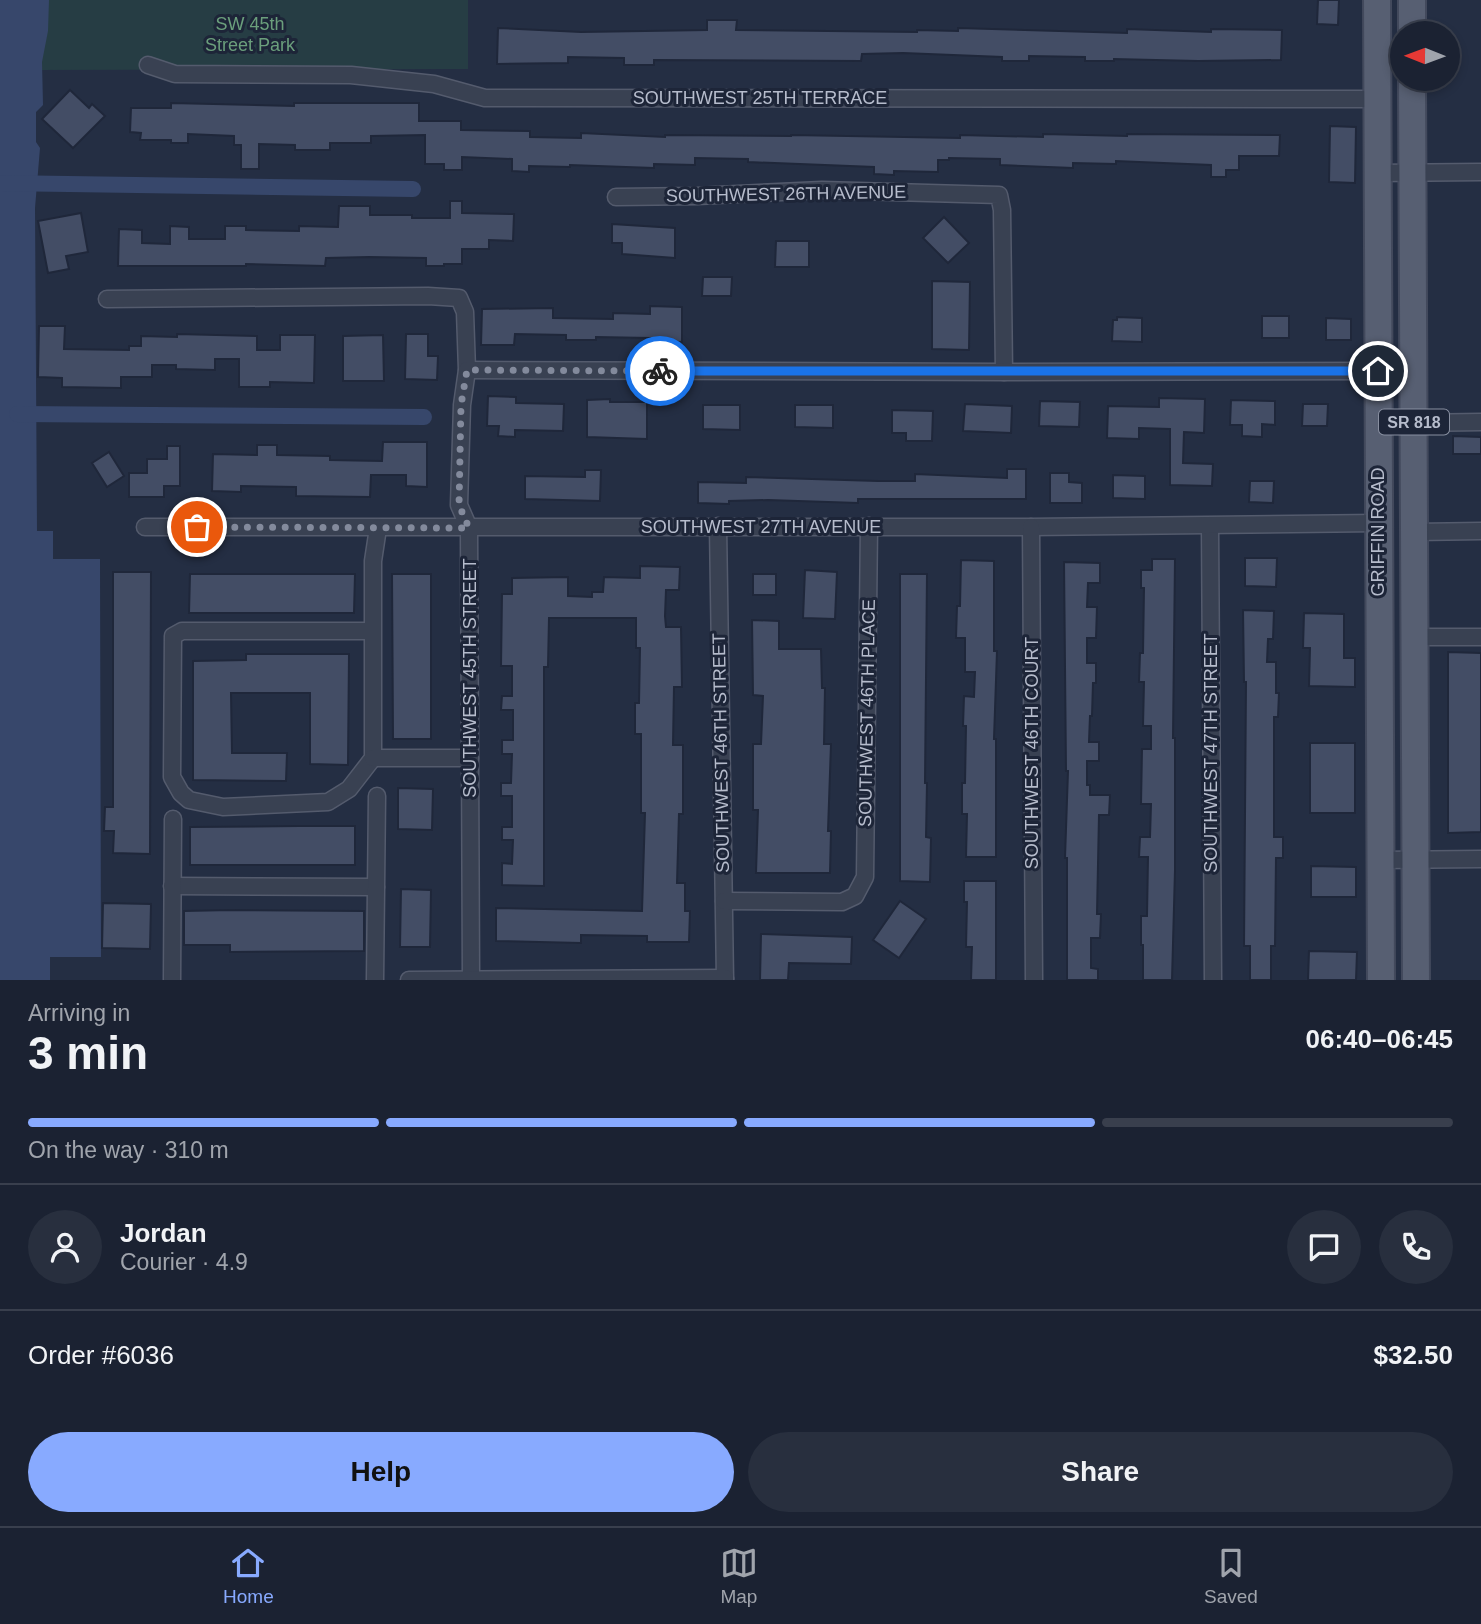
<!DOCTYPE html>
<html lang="en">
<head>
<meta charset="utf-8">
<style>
	:root { --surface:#1b2232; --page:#282f3e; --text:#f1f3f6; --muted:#a0a4ac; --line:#393f4d; --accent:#8af }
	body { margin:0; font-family:Arial,sans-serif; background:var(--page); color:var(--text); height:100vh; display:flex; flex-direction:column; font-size:26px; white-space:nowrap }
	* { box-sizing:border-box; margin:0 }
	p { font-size:23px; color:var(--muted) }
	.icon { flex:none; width:38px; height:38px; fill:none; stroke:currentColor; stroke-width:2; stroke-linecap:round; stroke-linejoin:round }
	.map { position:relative; height:980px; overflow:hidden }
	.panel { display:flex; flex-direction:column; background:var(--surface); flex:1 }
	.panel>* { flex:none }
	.needle { width:46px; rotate:271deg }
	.tools { position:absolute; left:1390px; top:21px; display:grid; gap:14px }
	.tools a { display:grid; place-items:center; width:70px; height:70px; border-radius:50%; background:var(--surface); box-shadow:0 4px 10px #0003,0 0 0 2px var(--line); font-size:35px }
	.pin { position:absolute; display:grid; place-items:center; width:60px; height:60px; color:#fff; margin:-30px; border:4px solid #fff; border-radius:50%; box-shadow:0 2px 7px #0007 }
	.courier { position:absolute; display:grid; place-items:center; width:70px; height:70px; margin:-35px; border:5px solid #1a73e8; border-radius:50%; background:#fff; color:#222; box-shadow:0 2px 9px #0007 }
	.overview em { font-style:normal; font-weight:800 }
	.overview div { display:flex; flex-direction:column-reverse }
	.overview { display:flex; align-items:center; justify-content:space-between; height:119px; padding:0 28px }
	h1 { font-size:46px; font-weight:800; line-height:52px }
	.bar { display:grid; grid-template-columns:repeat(4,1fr); gap:10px 7px; align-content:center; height:84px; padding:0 28px }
	.bar i { height:9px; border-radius:5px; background:var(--line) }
	.bar .current { background:var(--accent) }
	.bar p { grid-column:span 4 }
	.line { display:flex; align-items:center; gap:18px; padding:0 28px; border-top:2px solid var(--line) }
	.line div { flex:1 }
	.round { display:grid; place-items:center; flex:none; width:74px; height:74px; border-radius:37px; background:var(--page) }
	.cta { display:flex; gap:14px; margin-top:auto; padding:14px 28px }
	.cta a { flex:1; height:80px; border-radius:42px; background:var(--accent); color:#111; font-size:28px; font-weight:800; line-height:80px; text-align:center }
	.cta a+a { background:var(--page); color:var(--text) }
	.dock { display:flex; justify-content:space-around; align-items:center; height:98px; border-top:2px solid var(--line); background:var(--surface); font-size:19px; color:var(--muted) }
	.dock a { display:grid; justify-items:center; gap:4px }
	.dock .current { color:var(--accent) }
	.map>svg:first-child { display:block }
	.green { fill:#263d44 }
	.water { fill:#37476b }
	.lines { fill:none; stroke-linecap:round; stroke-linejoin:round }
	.canal { stroke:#37476b; stroke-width:16 }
	.building { fill:#434d65; stroke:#1f273a; stroke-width:2 }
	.street-casing { stroke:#545b6d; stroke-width:19 }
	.primary-casing { stroke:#42495c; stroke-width:30 }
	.street { stroke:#394152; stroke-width:16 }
	.primary { stroke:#575f72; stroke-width:26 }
	.done { stroke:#838a9c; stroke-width:7; stroke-dasharray:0 12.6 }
	.route { stroke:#1a73e8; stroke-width:9 }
	.labels { text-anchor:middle; stroke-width:6; stroke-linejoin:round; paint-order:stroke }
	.shield { fill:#1d2538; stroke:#888fa0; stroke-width:2 }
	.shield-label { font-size:16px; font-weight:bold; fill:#b6bccc }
	.park-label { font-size:18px; fill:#6b9f7c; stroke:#1d2538 }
	.street-label { font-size:18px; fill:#b6bccc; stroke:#1d2538 }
</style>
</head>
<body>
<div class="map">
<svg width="1481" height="980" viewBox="0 0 1481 980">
	<rect width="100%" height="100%" fill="#242e43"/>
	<path class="green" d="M 32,0 L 468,0 L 468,69 L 32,70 Z"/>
	<path class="water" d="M 0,0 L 49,0 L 48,31 L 42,62 L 43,105 L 36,112 L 36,142 L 40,148 L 35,208 L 37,531 L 53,531 L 53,559 L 100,559 L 101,957 L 50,957 L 50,980 L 0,980 Z"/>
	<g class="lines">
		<g class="canal">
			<path d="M 0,183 L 413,189"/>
			<path d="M 17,414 L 424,417"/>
		</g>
	</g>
	<g class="building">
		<path d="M 1318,0 L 1339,0 L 1338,25 L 1317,24 Z"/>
		<path d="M 707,20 L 737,20 L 736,30 L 917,32 L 917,30 L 958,31 L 958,28 L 1127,33 L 1127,29 L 1211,32 L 1211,29 L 1282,30 L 1281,60 L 1198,61 L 1114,59 L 1114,61 L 1085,61 L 1085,57 L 1029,56 L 1029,61 L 1002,61 L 1002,57 L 903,53 L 862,54 L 861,61 L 654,60 L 654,65 L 624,65 L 624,58 L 568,57 L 568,63 L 497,64 L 498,28 L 581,32 L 707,30 Z"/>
		<path d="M 70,90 L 89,108 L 92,104 L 105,116 L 73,148 L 42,119 Z"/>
		<path d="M 171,103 L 294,106 L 294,103 L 419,103 L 419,121 L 461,121 L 461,130 L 530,131 L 530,137 L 581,138 L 581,133 L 665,137 L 665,135 L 791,136 L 791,135 L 960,138 L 960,135 L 1043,137 L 1043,134 L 1127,136 L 1127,134 L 1280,135 L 1279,156 L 1239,156 L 1239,170 L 1226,170 L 1226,177 L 1211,177 L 1211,165 L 1116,161 L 1116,164 L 1073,163 L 1073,168 L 1000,165 L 1000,159 L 949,158 L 949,160 L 938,160 L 938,172 L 894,171 L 894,175 L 874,174 L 874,167 L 748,162 L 748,159 L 695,158 L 695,165 L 654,164 L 654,168 L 570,165 L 570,167 L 529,166 L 529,172 L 512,171 L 512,159 L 462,157 L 462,170 L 444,170 L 444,164 L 425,164 L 425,135 L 371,136 L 371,143 L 330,143 L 330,150 L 295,150 L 295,145 L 259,144 L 259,169 L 241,169 L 241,145 L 234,145 L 234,136 L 188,134 L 188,143 L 171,143 L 171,140 L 140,140 L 141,133 L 130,132 L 131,108 L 171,108 Z"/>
		<path d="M 1330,126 L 1356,127 L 1355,183 L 1329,182 Z"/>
		<path d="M 450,201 L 462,201 L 462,213 L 514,214 L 513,241 L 489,240 L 489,249 L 462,249 L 462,264 L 444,264 L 444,266 L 426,266 L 426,258 L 369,257 L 326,258 L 325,266 L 246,264 L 246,266 L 118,266 L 119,229 L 142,230 L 142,243 L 170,244 L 170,226 L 189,227 L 189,239 L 225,239 L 225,226 L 246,226 L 246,230 L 299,231 L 299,226 L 338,227 L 339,206 L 370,206 L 370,215 L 412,215 L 412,218 L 450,218 Z"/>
		<path d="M 81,213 L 88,252 L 66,256 L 69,269 L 48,273 L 38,221 Z"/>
		<path d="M 944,217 L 969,243 L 948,263 L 923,238 Z"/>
		<path d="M 612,224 L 675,228 L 675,258 L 622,254 L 622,243 L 612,243 Z"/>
		<path d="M 776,241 L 809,241 L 809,267 L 775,267 Z"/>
		<path d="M 703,277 L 732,277 L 731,296 L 702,296 Z"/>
		<path d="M 932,281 L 970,282 L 969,350 L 932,349 Z"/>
		<path d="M 650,306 L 682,307 L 682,342 L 650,341 L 650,338 L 596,337 L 596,340 L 566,340 L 566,335 L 515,334 L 514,345 L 481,345 L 482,309 L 553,308 L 553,318 L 613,319 L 613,313 L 650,314 Z"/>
		<rect x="1262" y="316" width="27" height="22"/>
		<path d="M 1117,317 L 1142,318 L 1142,342 L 1112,341 L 1113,320 L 1117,320 Z"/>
		<path d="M 1326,318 L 1351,319 L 1351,340 L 1326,340 Z"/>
		<path d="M 39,326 L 65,326 L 64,349 L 129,350 L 129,346 L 141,346 L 141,336 L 177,337 L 177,334 L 257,336 L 257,350 L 280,350 L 280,335 L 315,335 L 314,383 L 270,382 L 270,387 L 239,387 L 239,359 L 215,359 L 215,370 L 176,369 L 176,365 L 152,365 L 152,377 L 121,377 L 121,388 L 62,387 L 62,378 L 38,377 Z"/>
		<path d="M 406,334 L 428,334 L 428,356 L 438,356 L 437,380 L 405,379 Z"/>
		<path d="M 383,335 L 384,381 L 343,381 L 343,336 Z"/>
		<path d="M 488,396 L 516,397 L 516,403 L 564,404 L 563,431 L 515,430 L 515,437 L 498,436 L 499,426 L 487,426 Z"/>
		<path d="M 1159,398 L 1205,399 L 1204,433 L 1184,432 L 1183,463 L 1213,464 L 1212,486 L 1170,485 L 1170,429 L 1139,428 L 1139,439 L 1107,438 L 1108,406 L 1159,407 Z"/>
		<path d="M 610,399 L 610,402 L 647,402 L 647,439 L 587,437 L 587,400 Z"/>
		<path d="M 1231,400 L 1275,401 L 1275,425 L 1262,424 L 1262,437 L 1242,436 L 1242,425 L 1230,425 Z"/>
		<path d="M 1040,401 L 1080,402 L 1079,427 L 1039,426 Z"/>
		<path d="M 965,404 L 1012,406 L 1011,433 L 963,431 Z"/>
		<path d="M 1303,404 L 1328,404 L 1327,426 L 1302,426 Z"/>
		<path d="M 703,405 L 740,405 L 740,430 L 703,429 Z"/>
		<path d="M 795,405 L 833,405 L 833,428 L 795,427 Z"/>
		<path d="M 892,410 L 933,411 L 932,441 L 906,441 L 906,433 L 892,433 Z"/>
		<path d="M 1453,436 L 1481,437 L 1481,454 L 1453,454 Z"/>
		<path d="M 383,442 L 427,442 L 427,487 L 406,486 L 406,475 L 371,475 L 370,497 L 296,496 L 296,487 L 241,486 L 241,492 L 212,491 L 213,454 L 257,455 L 257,445 L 277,445 L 277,455 L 330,456 L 330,460 L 382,461 Z"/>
		<path d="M 167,446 L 180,446 L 180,486 L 164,486 L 164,497 L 129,497 L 129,473 L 147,473 L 147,459 L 167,459 Z"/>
		<path d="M 109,452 L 124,476 L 107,487 L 92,463 Z"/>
		<path d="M 1007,469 L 1026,469 L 1026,499 L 858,499 L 858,503 L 768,500 L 729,501 L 729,504 L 698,503 L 698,482 L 746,483 L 746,477 L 878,481 L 915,481 L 915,474 L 1007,478 Z"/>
		<path d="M 585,470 L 601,470 L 600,501 L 525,499 L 525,476 L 585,477 Z"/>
		<path d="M 1050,473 L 1069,473 L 1069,482 L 1082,483 L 1082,503 L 1050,503 Z"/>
		<path d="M 1113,475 L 1145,476 L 1145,499 L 1113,498 Z"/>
		<path d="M 1250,481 L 1274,481 L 1273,503 L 1249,502 Z"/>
		<path d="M 1245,558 L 1277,558 L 1276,587 L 1245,586 Z"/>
		<path d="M 1152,559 L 1175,559 L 1173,738 L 1175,738 L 1175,870 L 1172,980 L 1143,980 L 1143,945 L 1141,945 L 1141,916 L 1147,916 L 1148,857 L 1139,857 L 1140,837 L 1150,837 L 1151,804 L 1141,804 L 1142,749 L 1151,749 L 1151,726 L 1143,726 L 1144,682 L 1139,682 L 1140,653 L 1143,653 L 1144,588 L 1141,588 L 1141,570 L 1152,570 Z"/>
		<path d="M 961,560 L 994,561 L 994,651 L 997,651 L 994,739 L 996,739 L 996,857 L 966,857 L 967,814 L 962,814 L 962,783 L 965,783 L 966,726 L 963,726 L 964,696 L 974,697 L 975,672 L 965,672 L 965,638 L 956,638 L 957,606 L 960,606 Z"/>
		<path d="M 1064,562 L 1100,563 L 1100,583 L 1088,583 L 1087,607 L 1097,607 L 1096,638 L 1087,638 L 1087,663 L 1096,663 L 1096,683 L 1093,683 L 1092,716 L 1090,716 L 1089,742 L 1099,742 L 1099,761 L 1087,761 L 1087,785 L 1090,785 L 1090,795 L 1110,795 L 1109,815 L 1099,815 L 1097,914 L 1101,914 L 1100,938 L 1091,938 L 1091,968 L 1098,969 L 1098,980 L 1067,980 L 1067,858 L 1065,858 L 1068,771 L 1066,771 Z"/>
		<path d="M 640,566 L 680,567 L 679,590 L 666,590 L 665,616 L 666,627 L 681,627 L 682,687 L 674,687 L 673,745 L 683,745 L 683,814 L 679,814 L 677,883 L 685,883 L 685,911 L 690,911 L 689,942 L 647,942 L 647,936 L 581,935 L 581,943 L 496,941 L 496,908 L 642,911 L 645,813 L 641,813 L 641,734 L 635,734 L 635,703 L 639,703 L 640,648 L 636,648 L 636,618 L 549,618 L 548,667 L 544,667 L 544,886 L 502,885 L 502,863 L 512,864 L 513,840 L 502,840 L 502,827 L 512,827 L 512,796 L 501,796 L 501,783 L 511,783 L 512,754 L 502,754 L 502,740 L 513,740 L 513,710 L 501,710 L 502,696 L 512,696 L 512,666 L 501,666 L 502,594 L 512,594 L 512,578 L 568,577 L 568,596 L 592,597 L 592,592 L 603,592 L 604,577 L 640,578 Z"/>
		<path d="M 805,570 L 837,572 L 835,619 L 803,618 Z"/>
		<path d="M 113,572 L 151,572 L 150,854 L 113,853 L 114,831 L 104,831 L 105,807 L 113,807 Z"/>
		<path d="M 190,574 L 355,574 L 354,613 L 189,613 Z"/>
		<path d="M 392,574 L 431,574 L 431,739 L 393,739 Z"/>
		<rect x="753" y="574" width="23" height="21"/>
		<path d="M 900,574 L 927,574 L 925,783 L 927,783 L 926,837 L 931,838 L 930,882 L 900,881 Z"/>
		<path d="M 1243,610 L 1274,611 L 1273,639 L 1268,639 L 1267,662 L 1276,662 L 1276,693 L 1279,693 L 1278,717 L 1274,717 L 1274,837 L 1283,837 L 1283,858 L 1276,858 L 1275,946 L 1271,946 L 1271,980 L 1250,980 L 1250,946 L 1244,946 L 1246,682 L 1244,682 Z"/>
		<path d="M 1304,613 L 1344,614 L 1344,658 L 1355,658 L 1355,687 L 1309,686 L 1310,648 L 1303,648 Z"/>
		<path d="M 752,620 L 779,621 L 779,649 L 821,649 L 822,688 L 825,688 L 824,744 L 831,744 L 828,831 L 831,831 L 830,873 L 756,873 L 758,810 L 753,810 L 753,744 L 761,744 L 763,696 L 753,695 Z"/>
		<path d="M 1448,652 L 1481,653 L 1481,832 L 1448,833 Z"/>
		<path d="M 246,654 L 349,654 L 348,765 L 310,764 L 310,693 L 231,693 L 232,753 L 287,753 L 286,781 L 193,780 L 193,661 L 246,660 Z"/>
		<rect x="1310" y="743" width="45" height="70"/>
		<path d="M 398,788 L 433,789 L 432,830 L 398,829 Z"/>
		<path d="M 299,826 L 355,826 L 355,865 L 190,865 L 190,827 Z"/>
		<path d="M 1311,866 L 1356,867 L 1356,897 L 1311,897 Z"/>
		<path d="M 964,881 L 996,881 L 996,980 L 971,980 L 972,947 L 966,947 L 967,902 L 964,902 Z"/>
		<path d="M 401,889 L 431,890 L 430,947 L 400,947 Z"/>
		<path d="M 900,901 L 926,919 L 899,958 L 873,940 Z"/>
		<path d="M 103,903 L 151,904 L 150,949 L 102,948 Z"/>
		<path d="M 231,910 L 364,911 L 364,951 L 230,952 L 230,945 L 184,945 L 184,911 Z"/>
		<path d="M 761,934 L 852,937 L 851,964 L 789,963 L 788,980 L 760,980 Z"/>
		<path d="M 1309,951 L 1357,952 L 1356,980 L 1308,980 Z"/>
	</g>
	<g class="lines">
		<defs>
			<g id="street">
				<path d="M 148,65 L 175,74 L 351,75 L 434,84 L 485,98 L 1377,99"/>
				<path d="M 1376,173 L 1481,172"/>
				<path d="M 616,197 L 697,196 L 822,190 L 999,195 L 1002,210 L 1004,372"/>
				<path d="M 107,299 L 428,296 L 459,298 L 465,312 L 467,370 L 462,405 L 459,505 L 469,528 L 471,979"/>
				<path d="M 467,370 L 1004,372 L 1378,371"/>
				<path d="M 1414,423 L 1481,422"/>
				<path d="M 718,526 L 725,980"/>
				<path d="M 1210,526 L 1213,980"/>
				<path d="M 145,527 L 1031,527 L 1378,523"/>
				<path d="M 1031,527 L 1034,980"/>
				<path d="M 1415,532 L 1481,531"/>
				<path d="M 372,631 L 182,631 L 173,636 L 172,777 L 181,793 L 189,800 L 223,807 L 328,802 L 349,789 L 373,758 L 373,561 L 378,528"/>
				<path d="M 1415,637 L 1481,637"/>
				<path d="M 373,758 L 470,758"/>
				<path d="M 1380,860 L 1481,859"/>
				<path d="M 172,886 L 376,887"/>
				<path d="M 724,901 L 842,902 L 855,896 L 865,877 L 869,526"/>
				<path d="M 172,980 L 173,819"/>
				<path d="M 375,980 L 377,796"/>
				<path d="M 409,980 L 725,978"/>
			</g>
			<g id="primary">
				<path d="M 1377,0 L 1381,980"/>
				<path d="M 1412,0 L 1412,33"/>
				<path d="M 1412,79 L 1416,980"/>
			</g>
		</defs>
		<use href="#street" class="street-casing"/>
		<use href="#primary" class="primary-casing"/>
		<use href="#street" class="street"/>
		<use href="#primary" class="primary"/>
	</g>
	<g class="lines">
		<path class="done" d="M 197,527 L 469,528 L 459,505 L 461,405 L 467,370 L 660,371"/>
		<path class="route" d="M 660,371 L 1378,371"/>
	</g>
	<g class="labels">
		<rect class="shield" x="1379" y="409.5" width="70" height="25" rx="5"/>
		<g class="shield-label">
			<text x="1414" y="428">SR 818</text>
		</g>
		<g class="park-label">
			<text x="250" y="30">SW 45th<tspan x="250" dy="21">Street Park</tspan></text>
		</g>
		<g class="street-label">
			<text x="760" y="104">SOUTHWEST 25TH TERRACE</text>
			<text transform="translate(786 194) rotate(-1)" y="6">SOUTHWEST 26TH AVENUE</text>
			<text x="761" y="533">SOUTHWEST 27TH AVENUE</text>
			<text transform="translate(1378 532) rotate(-90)" y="6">GRIFFIN ROAD</text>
			<text transform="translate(470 678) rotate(-90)" y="6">SOUTHWEST 45TH STREET</text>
			<text transform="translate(867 713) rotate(-89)" y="6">SOUTHWEST 46TH PLACE</text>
			<text transform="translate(721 753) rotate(-91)" y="6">SOUTHWEST 46TH STREET</text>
			<text transform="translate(1032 753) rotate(-90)" y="6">SOUTHWEST 46TH COURT</text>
			<text transform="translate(1211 753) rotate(-90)" y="6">SOUTHWEST 47TH STREET</text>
		</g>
	</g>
</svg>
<div class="tools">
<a><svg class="needle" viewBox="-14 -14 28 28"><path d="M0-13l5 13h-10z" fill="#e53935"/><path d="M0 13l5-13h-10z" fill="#a0a4ac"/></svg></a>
</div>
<div class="pin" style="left:197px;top:527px;background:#ea580c"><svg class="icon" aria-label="bag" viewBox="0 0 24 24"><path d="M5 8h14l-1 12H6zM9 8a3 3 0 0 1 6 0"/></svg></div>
<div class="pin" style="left:1378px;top:371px;background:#1f2937"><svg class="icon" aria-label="home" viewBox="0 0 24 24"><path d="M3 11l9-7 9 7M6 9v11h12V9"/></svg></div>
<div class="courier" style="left:660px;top:371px"><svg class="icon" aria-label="bike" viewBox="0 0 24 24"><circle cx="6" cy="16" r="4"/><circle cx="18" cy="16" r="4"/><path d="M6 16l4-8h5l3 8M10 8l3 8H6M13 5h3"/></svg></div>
</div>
<section class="panel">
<div class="overview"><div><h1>3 min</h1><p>Arriving in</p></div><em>06:40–06:45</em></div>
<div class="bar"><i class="current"></i><i class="current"></i><i class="current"></i><i></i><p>On the way · 310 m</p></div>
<div class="line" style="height:126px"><a class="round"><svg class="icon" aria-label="person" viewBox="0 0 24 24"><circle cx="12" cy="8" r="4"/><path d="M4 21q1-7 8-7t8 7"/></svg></a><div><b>Jordan</b><p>Courier · 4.9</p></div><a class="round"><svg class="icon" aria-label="chat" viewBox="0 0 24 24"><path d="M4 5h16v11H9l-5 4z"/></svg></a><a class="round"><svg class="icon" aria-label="phone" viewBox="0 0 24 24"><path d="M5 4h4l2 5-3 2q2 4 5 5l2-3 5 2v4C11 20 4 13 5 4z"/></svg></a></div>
<div class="line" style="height:91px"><div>Order #6036</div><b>$32.50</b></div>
<div class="cta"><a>Help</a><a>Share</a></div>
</section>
<nav class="dock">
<a class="current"><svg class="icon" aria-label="home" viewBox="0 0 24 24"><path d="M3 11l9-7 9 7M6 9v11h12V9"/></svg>Home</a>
<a><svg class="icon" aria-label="map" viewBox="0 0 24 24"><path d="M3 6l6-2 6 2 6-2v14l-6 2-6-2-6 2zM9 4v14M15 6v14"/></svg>Map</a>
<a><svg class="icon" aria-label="saved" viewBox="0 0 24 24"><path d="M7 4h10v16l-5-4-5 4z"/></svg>Saved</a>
</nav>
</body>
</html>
